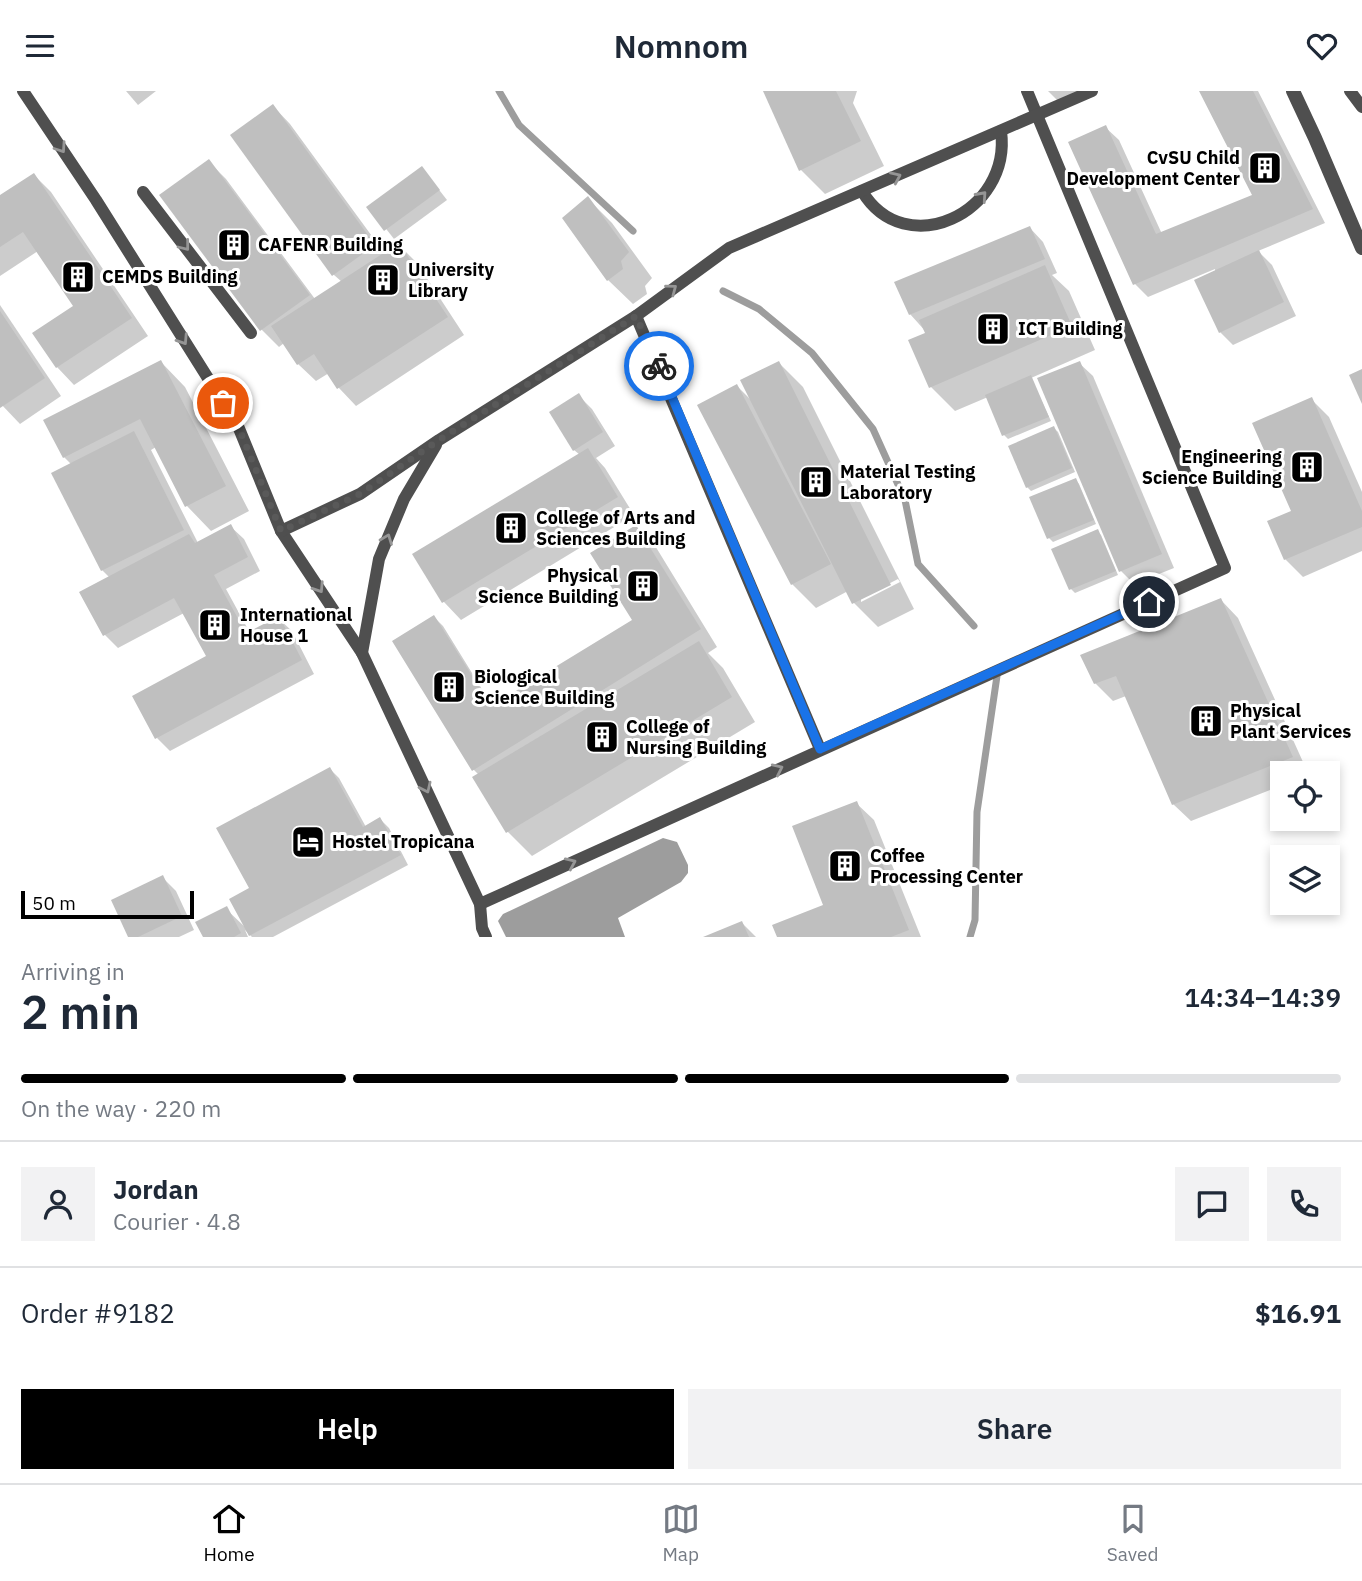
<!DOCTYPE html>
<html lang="en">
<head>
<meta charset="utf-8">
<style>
	:root { --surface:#fff; --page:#f2f2f3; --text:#1f2937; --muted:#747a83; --line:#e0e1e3; --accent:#000 }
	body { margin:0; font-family:"IBM Plex Sans",sans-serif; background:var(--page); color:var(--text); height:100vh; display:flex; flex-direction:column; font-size:26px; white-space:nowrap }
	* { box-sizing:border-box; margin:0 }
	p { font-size:23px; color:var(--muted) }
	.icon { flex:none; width:38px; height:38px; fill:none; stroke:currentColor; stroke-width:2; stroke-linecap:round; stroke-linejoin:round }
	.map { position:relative; height:846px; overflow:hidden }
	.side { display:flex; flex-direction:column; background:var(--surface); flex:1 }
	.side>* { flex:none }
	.buttons { position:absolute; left:1270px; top:670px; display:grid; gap:14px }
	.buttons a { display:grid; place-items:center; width:70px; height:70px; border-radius:0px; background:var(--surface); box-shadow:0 4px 10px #0003; font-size:35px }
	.scale { position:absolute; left:21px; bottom:18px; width:173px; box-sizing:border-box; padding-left:7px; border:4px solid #000; border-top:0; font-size:19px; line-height:24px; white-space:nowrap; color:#000; -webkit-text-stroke:5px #fff; paint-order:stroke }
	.pin { position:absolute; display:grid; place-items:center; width:60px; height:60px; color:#fff; margin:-30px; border:4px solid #fff; border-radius:50%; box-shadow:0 2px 7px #0007 }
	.courier { position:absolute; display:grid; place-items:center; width:70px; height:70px; margin:-35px; border:5px solid #1a73e8; border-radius:50%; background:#fff; color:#222; box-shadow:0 2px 9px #0007 }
	.headline em { font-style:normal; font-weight:600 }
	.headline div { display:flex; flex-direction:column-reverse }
	.headline { display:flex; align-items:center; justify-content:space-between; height:119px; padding:0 21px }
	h1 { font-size:46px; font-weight:600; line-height:52px }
	.bar { display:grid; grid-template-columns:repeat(4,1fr); gap:10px 7px; align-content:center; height:84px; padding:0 21px }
	.bar i { height:9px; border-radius:5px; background:var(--line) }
	.bar .selected { background:var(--accent) }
	.bar p { grid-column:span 4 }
	.line { display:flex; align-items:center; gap:18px; padding:0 21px; border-top:2px solid var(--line) }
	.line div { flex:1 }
	.round { display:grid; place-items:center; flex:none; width:74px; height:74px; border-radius:0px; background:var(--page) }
	.cta { display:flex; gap:14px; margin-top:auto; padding:14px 21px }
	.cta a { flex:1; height:80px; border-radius:0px; background:var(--accent); color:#fff; font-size:28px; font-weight:600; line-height:80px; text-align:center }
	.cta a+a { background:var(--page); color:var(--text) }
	header { display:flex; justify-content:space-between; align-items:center; height:91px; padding:0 21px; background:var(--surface); font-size:32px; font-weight:600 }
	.dock { display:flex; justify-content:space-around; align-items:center; height:98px; border-top:2px solid var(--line); background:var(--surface); font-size:19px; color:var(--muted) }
	.dock a { display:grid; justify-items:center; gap:4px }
	.dock .selected { color:var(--accent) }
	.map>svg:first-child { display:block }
	.water { fill:#9d9d9d }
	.shadow { fill:#0003; fill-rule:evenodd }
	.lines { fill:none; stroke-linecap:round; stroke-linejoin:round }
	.stream { stroke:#9d9d9d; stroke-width:7 }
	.building { fill:#bfbfbf }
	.service { stroke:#4f4f4f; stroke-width:12 }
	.tertiary { stroke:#4f4f4f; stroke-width:14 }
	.oneway { stroke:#959595 }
	.done { stroke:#595959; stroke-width:7; stroke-dasharray:0 12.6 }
	.route { stroke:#1a73e8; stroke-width:9 }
	.labels { text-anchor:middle; stroke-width:6; stroke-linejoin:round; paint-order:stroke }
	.poi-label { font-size:18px; font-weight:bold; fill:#000; stroke:#fff; text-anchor:start }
</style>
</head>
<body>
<header><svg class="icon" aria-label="menu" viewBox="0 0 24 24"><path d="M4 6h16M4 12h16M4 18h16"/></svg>Nomnom<svg class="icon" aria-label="heart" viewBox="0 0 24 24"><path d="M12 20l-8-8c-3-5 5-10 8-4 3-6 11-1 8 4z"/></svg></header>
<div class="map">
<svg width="1362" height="846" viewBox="0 0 1362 846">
	<rect width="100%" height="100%" fill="#fff"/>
	<path class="water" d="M 663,747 L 677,751 L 688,774 L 688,782 L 681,791 L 618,827 L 625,846 L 506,846 L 498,830 L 503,823 Z"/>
	<g class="shadow">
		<path d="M 126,0 L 156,0 L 138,14 Z"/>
		<path d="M 765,0 L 857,0 L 853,12 L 884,75 L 825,103 L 801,79 Z"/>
		<path d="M 1048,0 L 1092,0 L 1061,13 Z"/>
		<path d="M 1202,0 L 1258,0 L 1325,132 L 1258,160 L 1272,174 L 1296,225 L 1233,254 L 1220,241 L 1215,178 L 1148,206 L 1135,193 L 1105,36 L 1119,49 L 1162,143 L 1255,105 Z"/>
		<path d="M 273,15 L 290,33 L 385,163 L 399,154 L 417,172 L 464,244 L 356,315 L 339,297 L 329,282 L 316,290 L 298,273 L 284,252 L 279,256 L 262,239 L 209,71 L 226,88 L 315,208 L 342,191 L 334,184 Z"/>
		<path d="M 422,77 L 447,109 L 394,148 L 369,116 Z"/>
		<path d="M 34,84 L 51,101 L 148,245 L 74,294 L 57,276 L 75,215 L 38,160 L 0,185 L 0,106 Z"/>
		<path d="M 588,108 L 612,132 L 652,187 L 645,195 L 647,203 L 633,213 L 608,189 Z"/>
		<path d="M 1030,137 L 1043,151 L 1057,182 L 1052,184 L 1069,200 L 1095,259 L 1031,287 L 1051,330 L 1008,348 L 1004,344 L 988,306 L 955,320 L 931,296 L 910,250 L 927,242 L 910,223 Z"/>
		<path d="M 0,214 L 61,305 L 20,333 L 0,312 Z"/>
		<path d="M 161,271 L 185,296 L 249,420 L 211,440 L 187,415 L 156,356 L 151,359 L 198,452 L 230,435 L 244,448 L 260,480 L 226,498 L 250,542 L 278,527 L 292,540 L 314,583 L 170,660 L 157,647 L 208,566 L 184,522 L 118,557 L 105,544 L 110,487 L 102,479 L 71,373 L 64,366 Z"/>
		<path d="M 779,272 L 803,296 L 914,518 L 878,536 L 854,512 L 848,500 L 816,517 L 792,493 L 737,295 L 753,311 ZM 898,488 L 900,491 L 861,511 L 861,507 Z"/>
		<path d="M 1079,272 L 1093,285 L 1174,477 L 1134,493 L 1121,480 Z"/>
		<path d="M 579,305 L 592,318 L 615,355 L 596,367 L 605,377 L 634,424 L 461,529 L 444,511 L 415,464 L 580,364 L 574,359 Z"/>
		<path d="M 1311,308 L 1329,326 L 1362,401 L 1362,460 L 1303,486 L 1285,468 Z"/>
		<path d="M 1054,337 L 1058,341 L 1075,381 L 1031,400 L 1027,396 Z"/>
		<path d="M 1076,389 L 1079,393 L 1096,433 L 1053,451 L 1049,447 Z"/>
		<path d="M 636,436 L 654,453 L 717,556 L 708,562 L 723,577 L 755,631 L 532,765 L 507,740 L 479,684 L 474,679 L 434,526 L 443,535 L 493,616 L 634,529 Z"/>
		<path d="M 1097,440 L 1101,444 L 1118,484 L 1075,502 L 1071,498 L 1054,459 Z"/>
		<path d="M 1221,509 L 1238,527 L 1308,682 L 1283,682 L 1283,694 L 1191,730 L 1173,713 L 1126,605 L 1113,610 L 1095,592 Z"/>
		<path d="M 330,678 L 339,687 L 366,736 L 380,728 L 389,737 L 408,774 L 273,846 L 252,846 L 245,839 L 248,846 L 205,846 L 226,818 L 245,836 L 251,798 Z"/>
		<path d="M 856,712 L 874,729 L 921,846 L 779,846 L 825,815 Z"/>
		<path d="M 162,786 L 176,800 L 194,839 L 179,846 L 130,846 Z"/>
		<path d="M 742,832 L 756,846 L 707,846 Z"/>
	</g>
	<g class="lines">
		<g class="stream">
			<path d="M 499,0 L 519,34 L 633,140"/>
			<path d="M 723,200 L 759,218 L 812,262 L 873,338 L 905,409 L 918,473 L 974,535"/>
			<path d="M 970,846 L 975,829 L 977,721 L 997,585"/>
		</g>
	</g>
	<g class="building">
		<path d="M 763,0 L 836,0 L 861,50 L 799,80 Z"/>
		<path d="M 1199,0 L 1253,0 L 1313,118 L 1133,194 L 1068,51 L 1106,34 L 1156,143 L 1252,104 Z"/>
		<path d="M 273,13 L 375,154 L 332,185 L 230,44 Z"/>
		<path d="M 209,68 L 310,204 L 260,240 L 159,104 Z"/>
		<path d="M 422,75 L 440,99 L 384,140 L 366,116 Z"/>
		<path d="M 34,82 L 132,227 L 56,277 L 32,242 L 73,215 L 23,141 L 0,156 L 0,104 Z"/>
		<path d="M 588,105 L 629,161 L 621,170 L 623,178 L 607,190 L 562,127 Z"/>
		<path d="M 1030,135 L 1045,168 L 909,224 L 894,191 Z"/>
		<path d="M 399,152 L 448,226 L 337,298 L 314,263 L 297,274 L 271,235 Z"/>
		<path d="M 1259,159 L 1284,211 L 1219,242 L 1194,189 Z"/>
		<path d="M 1045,174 L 1072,235 L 929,297 L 908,249 L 925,242 L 919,229 Z"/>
		<path d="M 0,220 L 45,287 L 0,317 Z"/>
		<path d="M 161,269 L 226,395 L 185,416 L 140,328 L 63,367 L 43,329 Z"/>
		<path d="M 779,270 L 891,494 L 852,513 L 740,289 Z"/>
		<path d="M 1080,270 L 1162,463 L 1119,481 L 1037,287 Z"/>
		<path d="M 1362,278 L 1362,313 L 1349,284 Z"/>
		<path d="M 1031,284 L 1049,326 L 1002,345 L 985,304 Z"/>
		<path d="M 737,293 L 831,473 L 791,494 L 697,314 Z"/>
		<path d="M 579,302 L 603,341 L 573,360 L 549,321 Z"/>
		<path d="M 1312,306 L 1362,420 L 1362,436 L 1284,469 L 1267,430 L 1291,420 L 1252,332 Z"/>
		<path d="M 1054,335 L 1072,377 L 1026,397 L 1008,355 Z"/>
		<path d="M 134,340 L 184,439 L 101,480 L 51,382 Z"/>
		<path d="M 588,357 L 618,406 L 442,512 L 412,463 Z"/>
		<path d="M 1076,387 L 1094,429 L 1047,448 L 1029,406 Z"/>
		<path d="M 231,433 L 248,466 L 214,484 L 246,542 L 279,525 L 302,569 L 155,648 L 132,605 L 206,565 L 174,507 L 103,545 L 79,501 L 189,443 L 195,452 Z"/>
		<path d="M 636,434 L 701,538 L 472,680 L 392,550 L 434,524 L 491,615 L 632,529 L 590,462 Z"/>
		<path d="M 1098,438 L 1116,480 L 1069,499 L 1051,458 Z"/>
		<path d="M 1221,507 L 1293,666 L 1172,714 L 1116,585 L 1094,593 L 1080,564 Z"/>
		<path d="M 699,550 L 732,606 L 506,742 L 472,686 Z"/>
		<path d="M 330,676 L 363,736 L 380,726 L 401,764 L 249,845 L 229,808 L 249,797 L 216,737 Z"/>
		<path d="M 857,710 L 909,839 L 891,846 L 777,846 L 772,834 L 823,814 L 792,735 Z"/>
		<path d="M 163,784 L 182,825 L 138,846 L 128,846 L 111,809 Z"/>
		<path d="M 227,815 L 241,842 L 234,846 L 203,846 L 195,831 Z"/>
		<path d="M 742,830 L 749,846 L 703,846 Z"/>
	</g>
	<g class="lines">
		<g class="service">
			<path d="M 23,0 L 96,109 L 238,335 L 281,440 L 362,562 L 480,813 L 1225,477 L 1027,0"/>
			<path d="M 1350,0 L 1362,16"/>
			<path d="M 862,100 C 905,172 1012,122 1001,40"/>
			<path d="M 143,101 L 251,242"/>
			<path d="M 636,225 L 820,658"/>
			<path d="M 281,440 L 360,403 L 439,349 L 636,225 L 729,157 L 1092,0"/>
			<path d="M 362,562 L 379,468 L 404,408 L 436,354"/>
			<path d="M 480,813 L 482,837 L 486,846"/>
		</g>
		<path class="tertiary" d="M 1293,0 L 1315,47 L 1362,157"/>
	</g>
	<defs><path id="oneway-chevron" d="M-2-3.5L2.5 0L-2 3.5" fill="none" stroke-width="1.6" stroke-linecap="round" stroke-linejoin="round" transform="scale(1.75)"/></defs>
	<g class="oneway">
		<use href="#oneway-chevron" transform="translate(61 57) rotate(56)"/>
		<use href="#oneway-chevron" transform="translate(896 86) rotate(-24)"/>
		<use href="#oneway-chevron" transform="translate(982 105) rotate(-48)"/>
		<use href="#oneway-chevron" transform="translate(185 155) rotate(52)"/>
		<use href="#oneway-chevron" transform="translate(672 198) rotate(-37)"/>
		<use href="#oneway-chevron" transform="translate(183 249) rotate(57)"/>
		<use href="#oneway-chevron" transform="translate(387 448) rotate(-69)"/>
		<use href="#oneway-chevron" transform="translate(319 497) rotate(57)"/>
		<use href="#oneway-chevron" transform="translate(778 678) rotate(-25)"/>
		<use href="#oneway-chevron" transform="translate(426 697) rotate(65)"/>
		<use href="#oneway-chevron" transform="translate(571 772) rotate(-24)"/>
	</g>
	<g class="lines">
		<path class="done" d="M 223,312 L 238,335 L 281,440 L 360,403 L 439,349 L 636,225 L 659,275"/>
		<path class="route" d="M 659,275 L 820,658 L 1149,511"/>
	</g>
	<defs>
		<symbol id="building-square" viewBox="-11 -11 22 22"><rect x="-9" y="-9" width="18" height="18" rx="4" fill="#000" stroke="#fff"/><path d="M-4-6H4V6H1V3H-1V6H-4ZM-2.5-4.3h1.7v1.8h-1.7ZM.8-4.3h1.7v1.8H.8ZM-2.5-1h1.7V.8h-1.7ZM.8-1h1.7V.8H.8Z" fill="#fff"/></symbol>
		<symbol id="hotel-square" viewBox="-11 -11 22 22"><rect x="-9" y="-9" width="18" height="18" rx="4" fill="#000" stroke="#fff"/><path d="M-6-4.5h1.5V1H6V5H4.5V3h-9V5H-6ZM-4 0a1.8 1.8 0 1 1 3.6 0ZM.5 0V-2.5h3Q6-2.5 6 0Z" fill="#fff"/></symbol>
	</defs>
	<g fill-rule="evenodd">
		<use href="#building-square" x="1246" y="58" width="38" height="38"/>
		<use href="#building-square" x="215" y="135" width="38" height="38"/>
		<use href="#building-square" x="59" y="167" width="38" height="38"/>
		<use href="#building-square" x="364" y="170" width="38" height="38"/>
		<use href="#building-square" x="974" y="219" width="38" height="38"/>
		<use href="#building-square" x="1288" y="357" width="38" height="38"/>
		<use href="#building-square" x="797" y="372" width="38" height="38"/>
		<use href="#building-square" x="492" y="418" width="38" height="38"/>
		<use href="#building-square" x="624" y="476" width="38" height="38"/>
		<use href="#building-square" x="196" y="515" width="38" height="38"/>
		<use href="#building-square" x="430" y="577" width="38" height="38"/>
		<use href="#building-square" x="1187" y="611" width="38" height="38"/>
		<use href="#building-square" x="583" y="627" width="38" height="38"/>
		<use href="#hotel-square" x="289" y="732" width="38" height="38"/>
		<use href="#building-square" x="826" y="756" width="38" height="38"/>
	</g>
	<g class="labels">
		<g class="poi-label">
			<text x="1240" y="73" text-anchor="end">CvSU Child<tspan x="1240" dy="21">Development Center</tspan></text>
			<text x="258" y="160">CAFENR Building</text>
			<text x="408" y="185">University<tspan x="408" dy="21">Library</tspan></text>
			<text x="102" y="192">CEMDS Building</text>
			<text x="1018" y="244">ICT Building</text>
			<text x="1282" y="372" text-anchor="end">Engineering<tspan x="1282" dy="21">Science Building</tspan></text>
			<text x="840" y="387">Material Testing<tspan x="840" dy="21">Laboratory</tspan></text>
			<text x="536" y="433">College of Arts and<tspan x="536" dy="21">Sciences Building</tspan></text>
			<text x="618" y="491" text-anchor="end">Physical<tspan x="618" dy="21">Science Building</tspan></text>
			<text x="240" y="530">International<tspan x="240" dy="21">House 1</tspan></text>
			<text x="474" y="592">Biological<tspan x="474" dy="21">Science Building</tspan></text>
			<text x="1230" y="626">Physical<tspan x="1230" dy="21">Plant Services</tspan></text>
			<text x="626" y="642">College of<tspan x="626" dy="21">Nursing Building</tspan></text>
			<text x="332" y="757">Hostel Tropicana</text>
			<text x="870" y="771">Coffee<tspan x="870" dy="21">Processing Center</tspan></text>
		</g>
	</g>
</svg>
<div class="buttons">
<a><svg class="icon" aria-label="locate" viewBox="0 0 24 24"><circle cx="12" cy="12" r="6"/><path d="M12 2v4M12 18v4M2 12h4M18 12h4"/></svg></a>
<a><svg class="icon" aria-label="layers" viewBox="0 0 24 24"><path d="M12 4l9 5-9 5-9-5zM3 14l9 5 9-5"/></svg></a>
</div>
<div class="scale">50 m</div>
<div class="pin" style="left:223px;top:312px;background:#ea580c"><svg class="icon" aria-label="bag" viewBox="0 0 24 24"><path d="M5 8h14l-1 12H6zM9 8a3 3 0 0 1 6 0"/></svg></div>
<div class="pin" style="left:1149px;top:511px;background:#1f2937"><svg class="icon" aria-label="home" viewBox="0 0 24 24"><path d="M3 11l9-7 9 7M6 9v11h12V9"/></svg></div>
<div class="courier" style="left:659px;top:275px"><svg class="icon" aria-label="bike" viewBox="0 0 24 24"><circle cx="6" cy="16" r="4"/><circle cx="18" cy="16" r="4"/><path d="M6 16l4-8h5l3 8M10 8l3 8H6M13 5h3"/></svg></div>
</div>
<section class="side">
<div class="headline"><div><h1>2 min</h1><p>Arriving in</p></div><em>14:34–14:39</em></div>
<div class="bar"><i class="selected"></i><i class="selected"></i><i class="selected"></i><i></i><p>On the way · 220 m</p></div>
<div class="line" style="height:126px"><a class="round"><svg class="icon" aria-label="person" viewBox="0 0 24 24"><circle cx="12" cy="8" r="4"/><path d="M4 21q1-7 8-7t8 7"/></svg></a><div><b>Jordan</b><p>Courier · 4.8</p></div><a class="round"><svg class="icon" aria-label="chat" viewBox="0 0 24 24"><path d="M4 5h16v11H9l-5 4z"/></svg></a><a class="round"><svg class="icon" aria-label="phone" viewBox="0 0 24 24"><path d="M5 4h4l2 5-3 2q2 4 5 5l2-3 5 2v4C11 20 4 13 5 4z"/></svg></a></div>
<div class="line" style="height:91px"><div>Order #9182</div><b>$16.91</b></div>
<div class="cta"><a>Help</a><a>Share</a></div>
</section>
<nav class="dock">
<a class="selected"><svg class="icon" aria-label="home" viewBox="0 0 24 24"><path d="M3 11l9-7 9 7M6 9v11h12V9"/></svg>Home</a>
<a><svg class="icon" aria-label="map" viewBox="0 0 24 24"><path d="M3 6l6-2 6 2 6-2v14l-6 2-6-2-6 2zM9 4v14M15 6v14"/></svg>Map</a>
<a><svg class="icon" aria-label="saved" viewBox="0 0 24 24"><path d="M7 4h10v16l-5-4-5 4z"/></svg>Saved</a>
</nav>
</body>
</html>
